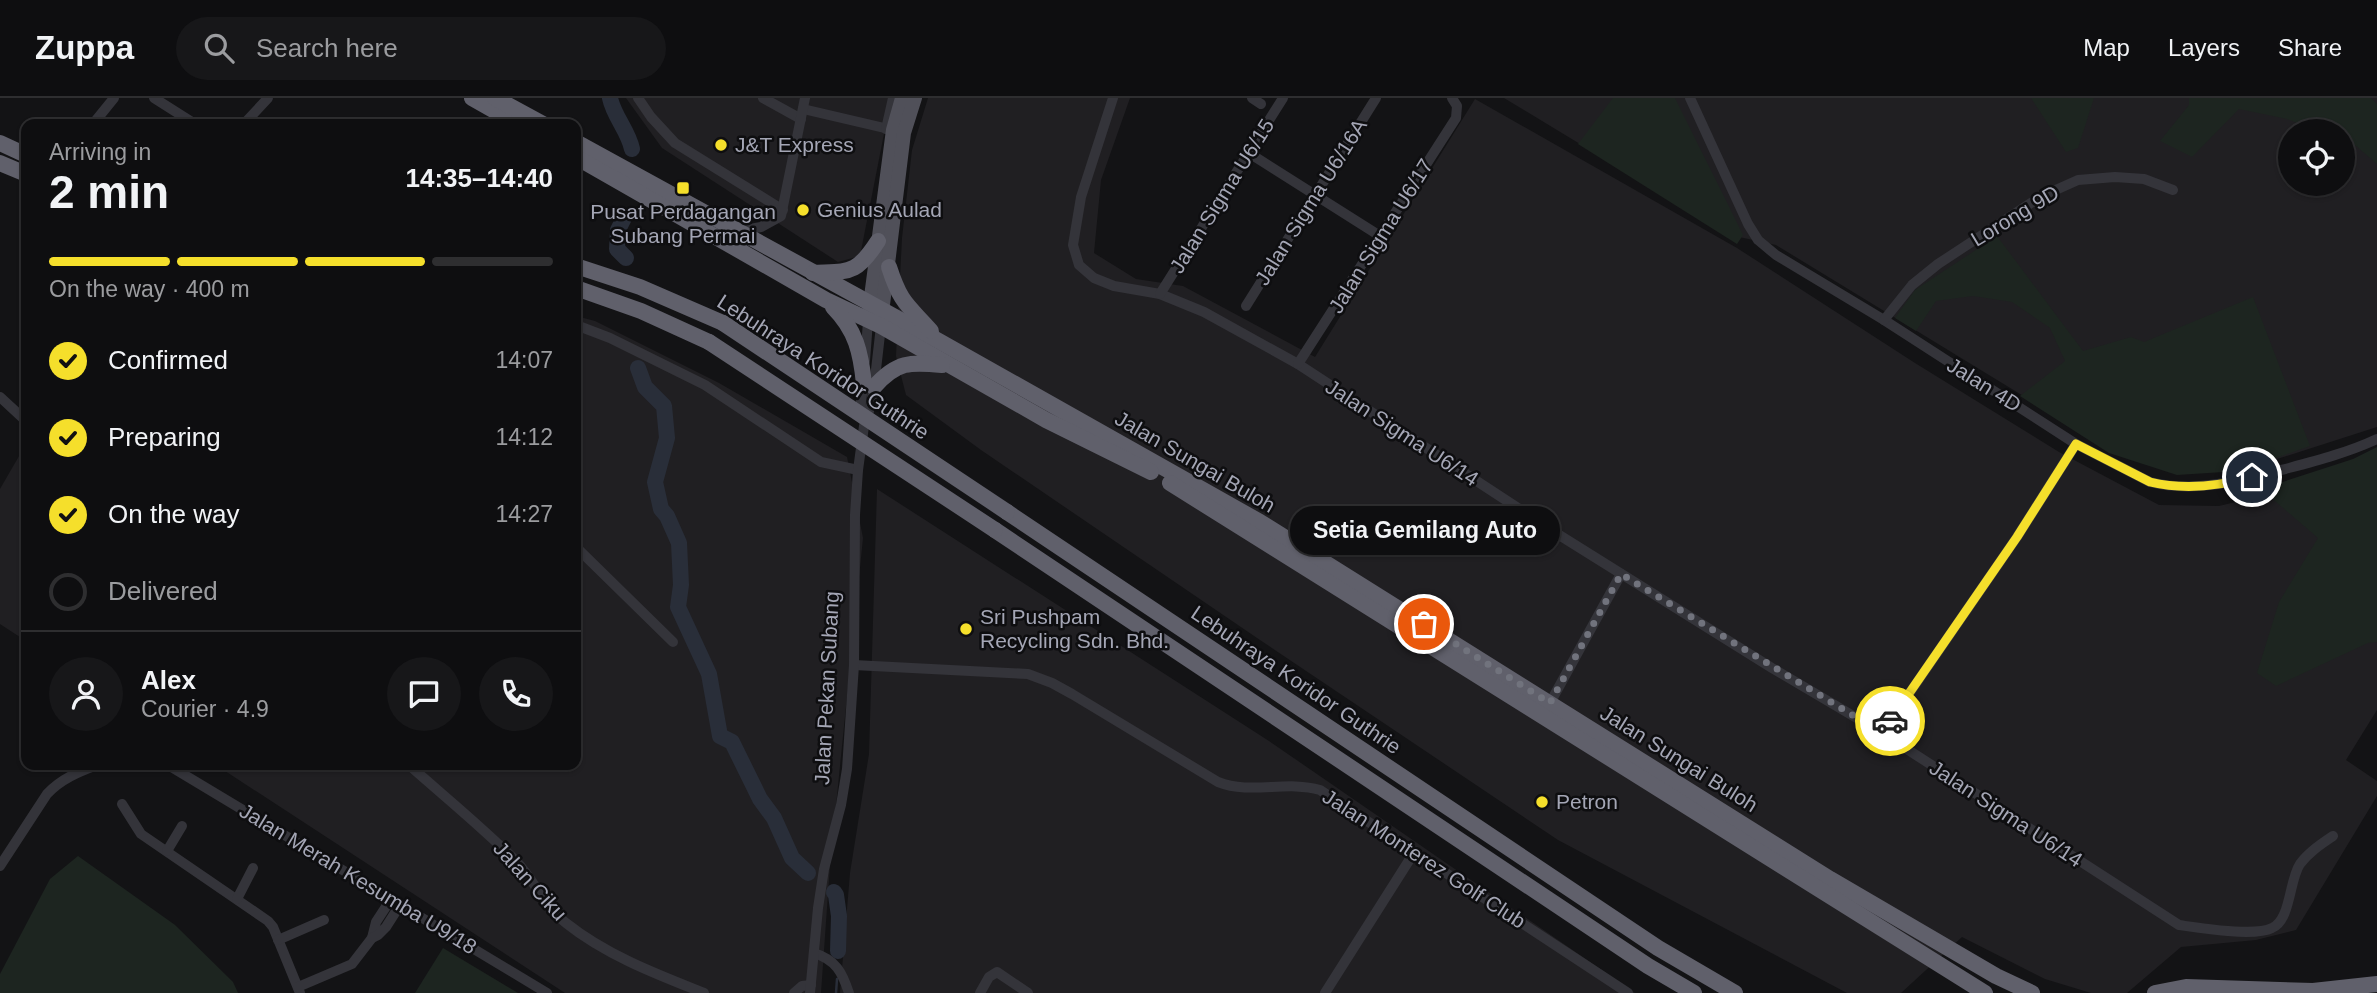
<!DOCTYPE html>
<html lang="en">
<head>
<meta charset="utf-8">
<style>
	:root { --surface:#0e0e10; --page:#171719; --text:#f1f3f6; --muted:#9b9c9f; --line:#2e2e30; --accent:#f5df2b }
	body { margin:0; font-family:Helvetica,sans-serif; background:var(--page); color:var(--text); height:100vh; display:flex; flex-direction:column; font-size:26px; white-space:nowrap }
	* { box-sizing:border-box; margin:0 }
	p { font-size:23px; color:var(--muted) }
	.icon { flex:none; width:38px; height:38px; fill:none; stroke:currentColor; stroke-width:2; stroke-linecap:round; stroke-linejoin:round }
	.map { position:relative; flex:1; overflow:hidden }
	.panel { position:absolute; left:21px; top:21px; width:560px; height:651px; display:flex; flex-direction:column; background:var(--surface); border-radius:14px; box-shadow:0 2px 5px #0004,0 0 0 2px var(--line) }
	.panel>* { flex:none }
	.controls { position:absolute; left:2278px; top:21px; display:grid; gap:14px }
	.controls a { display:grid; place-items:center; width:77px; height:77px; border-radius:50%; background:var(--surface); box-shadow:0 2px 5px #0004,0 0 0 2px var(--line); font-size:35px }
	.pin { position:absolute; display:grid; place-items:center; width:60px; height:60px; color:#fff; margin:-30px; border:4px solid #fff; border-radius:50%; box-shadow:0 2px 7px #0007 }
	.courier { position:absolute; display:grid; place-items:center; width:70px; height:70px; margin:-35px; border:5px solid #f5df2b; border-radius:50%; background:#fff; color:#222; box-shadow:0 2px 9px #0007 }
	.bubble { position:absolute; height:49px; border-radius:24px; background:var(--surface); box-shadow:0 2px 5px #0004,0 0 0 2px var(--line); font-size:23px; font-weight:800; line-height:49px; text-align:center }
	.head em { font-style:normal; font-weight:800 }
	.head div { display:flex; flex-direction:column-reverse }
	.head { display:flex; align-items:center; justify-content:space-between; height:119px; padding:0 28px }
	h1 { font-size:46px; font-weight:800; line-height:52px }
	.bar { display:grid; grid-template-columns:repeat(4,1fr); gap:10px 7px; align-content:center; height:84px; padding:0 28px }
	.bar i { height:9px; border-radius:5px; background:var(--line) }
	.bar .current { background:var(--accent) }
	.bar p { grid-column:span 4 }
	.line { display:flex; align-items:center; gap:18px; padding:0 28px; border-top:2px solid var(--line) }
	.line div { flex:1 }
	.round { display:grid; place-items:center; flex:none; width:74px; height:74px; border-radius:37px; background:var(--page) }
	ol { padding:0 28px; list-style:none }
	li { display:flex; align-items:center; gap:21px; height:77px }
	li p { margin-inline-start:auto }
	li .icon { padding:7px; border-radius:50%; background:var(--accent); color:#111; stroke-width:4 }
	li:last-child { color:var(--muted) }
	li i { width:38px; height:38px; border:4px solid var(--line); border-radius:50% }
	header { display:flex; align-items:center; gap:42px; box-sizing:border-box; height:98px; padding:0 35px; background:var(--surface); border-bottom:2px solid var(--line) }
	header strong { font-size:33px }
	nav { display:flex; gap:38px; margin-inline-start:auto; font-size:24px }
	.search { width:490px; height:63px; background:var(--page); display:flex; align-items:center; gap:18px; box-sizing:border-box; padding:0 24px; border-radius:38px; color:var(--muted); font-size:26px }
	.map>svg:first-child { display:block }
	.built { fill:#201f22; fill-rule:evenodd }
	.green { fill:#1d2520 }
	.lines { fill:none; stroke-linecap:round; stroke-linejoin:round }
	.stream { stroke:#292e39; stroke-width:2.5 }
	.river { stroke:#292e39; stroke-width:16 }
	.minor { stroke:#34343a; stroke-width:10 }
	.major { stroke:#505059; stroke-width:14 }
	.highway { stroke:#60606b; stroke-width:16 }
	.highway-bridge { stroke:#60606b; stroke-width:16 }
	.done { stroke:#71737d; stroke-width:7; stroke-dasharray:0 12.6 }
	.route { stroke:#f5df2b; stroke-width:9 }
	.poi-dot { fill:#f5df2b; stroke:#0e0e10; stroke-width:2.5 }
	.labels { text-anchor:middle; stroke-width:5; stroke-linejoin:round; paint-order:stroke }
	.poi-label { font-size:21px; fill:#a4a6b5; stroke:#0e0e10; text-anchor:start }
	.street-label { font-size:21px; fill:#a4a6b5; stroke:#0e0e10 }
</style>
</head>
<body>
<header>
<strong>Zuppa</strong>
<div class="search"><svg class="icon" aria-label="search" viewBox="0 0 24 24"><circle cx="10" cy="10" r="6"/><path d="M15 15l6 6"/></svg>Search here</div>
<nav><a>Map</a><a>Layers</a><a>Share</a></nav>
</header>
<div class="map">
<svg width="2377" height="895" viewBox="0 0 2377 895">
	<rect width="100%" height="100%" fill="#131315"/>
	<g class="built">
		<path d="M 626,0 L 891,0 L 860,158 L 838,164 L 662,50 Z"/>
		<path d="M 928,0 L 1130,0 L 1101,82 L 1094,155 L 1136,181 L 1183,188 L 1315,259 L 1475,1 L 1737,150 L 1915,265 L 2059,354 L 2159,407 L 2219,408 L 2346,377 L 2377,363 L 2377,612 L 2346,662 L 2377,683 L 2377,698 L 2296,832 L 2256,842 L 2181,849 L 2127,895 L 2091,895 L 2045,881 L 1962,839 L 1901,895 L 1847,895 L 1558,742 L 1260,542 L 981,352 L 906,297 L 896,258 L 902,140 L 912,52 Z"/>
		<path d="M 1504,0 L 2377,0 L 2377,329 L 2249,370 L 2171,366 L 2102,346 L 1776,147 L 1730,137 ZM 2291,33 L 2343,33 L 2343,86 L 2291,86 Z"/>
		<path d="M 576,218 L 595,223 L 719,285 L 847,359 L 863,440 L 830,767 L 821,895 L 565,895 L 216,667 L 576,667 Z"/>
		<path d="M 26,346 L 26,543 L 0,526 L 0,391 Z"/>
		<path d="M 877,391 L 1269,643 L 1635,895 L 840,895 L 850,775 L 869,656 Z"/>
	</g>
	<g class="green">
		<path d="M 1613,0 L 1675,0 L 1743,137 L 1737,146 L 1578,46 Z"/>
		<path d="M 2031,0 L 2094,0 L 2078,50 L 2066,54 Z"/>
		<path d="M 2189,0 L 2371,0 L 2377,6 L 2377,66 L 2356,48 L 2343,43 L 2343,33 L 2318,33 L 2287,21 L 2239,11 L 2192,59 L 2160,43 L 2189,7 Z"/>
		<path d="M 1997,138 L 2083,253 L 2131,239 L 2144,244 L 2253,199 L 2310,348 L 2239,373 L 2177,377 L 2109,355 L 2020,298 L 2065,263 L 2050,230 L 2012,204 L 1973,198 L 1936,203 L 1916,233 L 1895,220 L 1915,192 Z"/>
		<path d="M 2377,349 L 2377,544 L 2368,545 L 2276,588 L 2257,575 L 2279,504 L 2318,440 L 2261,391 L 2353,361 Z"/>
		<path d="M 78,758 L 175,827 L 233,884 L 238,895 L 0,895 L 0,876 L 50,781 Z"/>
		<path d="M 443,850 L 518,895 L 415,895 Z"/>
	</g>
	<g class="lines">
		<path class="stream" d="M 836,895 L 837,881"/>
		<g class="river">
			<path d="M 610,0 C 614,19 628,32 632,51"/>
			<path d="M 624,120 L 618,132 L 617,151 L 626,160"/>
			<path d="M 638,270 L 645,289 L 664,308 L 667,340 L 655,384 L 661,411 L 667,418 L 679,445 L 681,487 L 678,509 L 709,576 L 720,638 L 732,644 L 760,701 L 774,720 L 792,760 L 808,775"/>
			<path d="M 834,794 L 836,797 L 839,818 L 838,853"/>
		</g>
		<g class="minor">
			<path d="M 154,0 L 195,26"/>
			<path d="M 638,0 L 651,19 L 675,45 L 783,112"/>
			<path d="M 763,0 L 801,21"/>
			<path d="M 1113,0 L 1081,99 L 1073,147 L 1079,167 L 1094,180 L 1114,188 L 1160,196 L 1204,214 L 1298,266 L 1556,435 L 1772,570 L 1882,635 L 2179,827 C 2200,830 2254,839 2272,830 C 2291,822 2289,782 2300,766 C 2309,754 2321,746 2333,738"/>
			<path d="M 1252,0 L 1261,6"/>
			<path d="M 1690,0 L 1748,126 L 1758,142 L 1776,157 L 1884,222 L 2076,346 L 2150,384 C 2197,396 2244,381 2289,370 C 2319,362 2349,354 2377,341"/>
			<path d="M 803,11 L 893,32"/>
			<path d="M 93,26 L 114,0"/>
			<path d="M 244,26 L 268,0"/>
			<path d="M 886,31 L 893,0"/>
			<path d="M 1249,55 L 1380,138"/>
			<path d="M 740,133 L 761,129 L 781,118 L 805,0"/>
			<path d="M 1160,196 L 1283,0"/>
			<path d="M 1246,208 L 1376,0"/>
			<path d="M 1884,222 L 1912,187 L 1938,166 L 2040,99 L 2078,82 L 2115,79 L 2144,81 L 2173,92"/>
			<path d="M 576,227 L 610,240 L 705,287 L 821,364 L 858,372"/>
			<path d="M 865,263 L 868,223"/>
			<path d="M 1298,266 L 1456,20 L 1457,8 L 1452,0"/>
			<path d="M 0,299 L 26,323"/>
			<path d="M 862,321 L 860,311 L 864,282"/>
			<path d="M 576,449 L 673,544"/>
			<path d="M 854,567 L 1028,576 L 1052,585 L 1072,596 L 1218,684 C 1251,697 1286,682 1320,692 L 1628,895"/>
			<path d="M 1550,605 L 1621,476"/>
			<path d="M 1882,635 L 2017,439 L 2076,346"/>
			<path d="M 168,667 L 547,895"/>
			<path d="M 409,667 C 445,699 482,729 516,763 C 534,782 545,809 566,825 C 606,857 656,876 704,895"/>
			<path d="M 122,706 L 141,736 L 268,823 L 273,829 L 300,895"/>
			<path d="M 167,753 L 182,728"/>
			<path d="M 0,768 L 47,696 C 61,681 78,674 97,667"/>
			<path d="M 237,801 L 253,770"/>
			<path d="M 372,840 L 376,824 L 391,801"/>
			<path d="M 278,842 L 324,822"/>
			<path d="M 814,855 C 836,862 842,874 849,895"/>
			<path d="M 298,889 L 352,866 L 372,840 L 378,837 L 386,829 L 400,807"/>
			<path d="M 794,895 L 802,888 L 811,887"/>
			<path d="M 810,895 L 818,810 L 824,771 L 841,707 L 847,671 L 854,567 L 855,417 L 858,372 L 864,328 L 869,313 L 874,289 L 881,228"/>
			<path d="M 980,895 L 989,879 L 997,874 L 1028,895"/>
			<path d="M 1325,895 L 1415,753"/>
		</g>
		<g class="major">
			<path d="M 869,214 L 893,32 L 902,0"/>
			<path d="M 881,223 L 904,35 L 915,0"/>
		</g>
		<g class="highway">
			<path d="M 472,0 L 518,26"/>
			<path d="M 495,0 L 543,26"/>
			<path d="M 576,44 L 937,242 L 1260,424 L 1830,781 L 1996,878 L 2032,895"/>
			<path d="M 0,45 L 26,57"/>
			<path d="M 576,59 L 826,202 L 881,228 L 1046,322 L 1151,374"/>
			<path d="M 0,65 L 26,76"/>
			<path d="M 576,168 L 640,189 L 723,225"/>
			<path d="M 889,169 C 901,206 907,206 931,233"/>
			<path d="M 813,175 C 850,173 856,177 878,143"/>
			<path d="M 576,190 L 641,213 L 709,244"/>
			<path d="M 833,209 C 856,232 861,255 864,286"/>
			<path d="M 874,289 C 897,263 910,264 942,267"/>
			<path d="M 1170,385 L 1985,895"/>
			<path d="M 1007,414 L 1658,850 L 1735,895"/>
			<path d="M 995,432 L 1648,868 L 1694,895"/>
			<path d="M 2155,895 L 2186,889 L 2313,893 L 2377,886"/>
		</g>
		<g class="highway-bridge">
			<path d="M 723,225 L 1007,414"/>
			<path d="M 709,244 L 995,432"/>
		</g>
	</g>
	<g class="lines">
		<path class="done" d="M 1424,526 L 1550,605 L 1621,476 L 1882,635 L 1890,623"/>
		<path class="route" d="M 1890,623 L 2017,439 L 2076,346 L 2150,384 C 2183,392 2220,388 2252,379"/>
	</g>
	<g class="poi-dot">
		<circle cx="721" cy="47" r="7"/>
		<rect x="676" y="83" width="14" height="14" rx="3.5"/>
		<circle cx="803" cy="112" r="7"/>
		<circle cx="966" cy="531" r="7"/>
		<circle cx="1542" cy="704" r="7"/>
	</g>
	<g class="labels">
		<g class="poi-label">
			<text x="735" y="54">J&amp;T Express</text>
			<text x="817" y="119">Genius Aulad</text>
			<text x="683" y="121" text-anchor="middle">Pusat Perdagangan<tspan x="683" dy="24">Subang Permai</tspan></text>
			<text x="980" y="526">Sri Pushpam<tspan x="980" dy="24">Recycling Sdn. Bhd.</tspan></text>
			<text x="1556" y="711">Petron</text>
		</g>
		<g class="street-label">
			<text transform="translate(1222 98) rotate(-58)" y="7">Jalan Sigma U6/15</text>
			<text transform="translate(1311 104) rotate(-58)" y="7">Jalan Sigma U6/16A</text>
			<text transform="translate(2015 118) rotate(-31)" y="7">Lorong 9D</text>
			<text transform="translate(1381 138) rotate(-58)" y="7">Jalan Sigma U6/17</text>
			<text transform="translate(823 269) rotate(33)" y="7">Lebuhraya Koridor Guthrie</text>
			<text transform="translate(1984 287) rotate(32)" y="7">Jalan 4D</text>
			<text transform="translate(1402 335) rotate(33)" y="7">Jalan Sigma U6/14</text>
			<text transform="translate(1195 364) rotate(30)" y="7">Jalan Sungai Buloh</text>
			<text transform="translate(1296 582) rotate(34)" y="7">Lebuhraya Koridor Guthrie</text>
			<text transform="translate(827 590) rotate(-87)" y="7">Jalan Pekan Subang</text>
			<text transform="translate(1679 661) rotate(32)" y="7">Jalan Sungai Buloh</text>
			<text transform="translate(2006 716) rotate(33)" y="7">Jalan Sigma U6/14</text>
			<text transform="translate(1424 761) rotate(33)" y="7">Jalan Monterez Golf Club</text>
			<text transform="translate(358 781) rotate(31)" y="7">Jalan Merah Kesumba U9/18</text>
			<text transform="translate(530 783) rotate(48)" y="7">Jalan Ciku</text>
		</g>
	</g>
</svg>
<div class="controls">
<a><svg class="icon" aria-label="locate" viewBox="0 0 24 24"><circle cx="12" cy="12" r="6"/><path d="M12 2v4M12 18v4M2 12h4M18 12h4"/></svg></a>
</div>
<div class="pin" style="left:1424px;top:526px;background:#ea580c"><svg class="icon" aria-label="bag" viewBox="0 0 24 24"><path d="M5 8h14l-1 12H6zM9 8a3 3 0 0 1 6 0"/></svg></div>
<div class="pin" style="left:2252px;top:379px;background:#1f2937"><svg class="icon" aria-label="home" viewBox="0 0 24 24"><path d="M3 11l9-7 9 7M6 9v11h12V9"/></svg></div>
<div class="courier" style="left:1890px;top:623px"><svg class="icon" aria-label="car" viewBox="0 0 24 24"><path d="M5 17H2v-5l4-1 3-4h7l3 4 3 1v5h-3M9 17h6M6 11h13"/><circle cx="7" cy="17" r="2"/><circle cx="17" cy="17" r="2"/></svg></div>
<div class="bubble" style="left:1290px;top:408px;width:270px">Setia Gemilang Auto</div>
<section class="panel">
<div class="head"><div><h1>2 min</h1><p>Arriving in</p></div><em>14:35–14:40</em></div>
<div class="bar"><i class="current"></i><i class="current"></i><i class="current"></i><i></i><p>On the way · 400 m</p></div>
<ol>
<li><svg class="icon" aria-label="check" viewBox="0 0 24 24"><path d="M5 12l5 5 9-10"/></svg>Confirmed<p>14:07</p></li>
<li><svg class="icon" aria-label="check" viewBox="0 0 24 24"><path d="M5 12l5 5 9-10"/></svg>Preparing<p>14:12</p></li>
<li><svg class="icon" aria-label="check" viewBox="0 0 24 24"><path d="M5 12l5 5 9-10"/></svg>On the way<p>14:27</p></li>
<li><i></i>Delivered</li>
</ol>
<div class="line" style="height:126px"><a class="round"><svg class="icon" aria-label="person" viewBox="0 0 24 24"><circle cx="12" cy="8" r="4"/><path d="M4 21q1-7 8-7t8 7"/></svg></a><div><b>Alex</b><p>Courier · 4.9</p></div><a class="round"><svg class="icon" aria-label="chat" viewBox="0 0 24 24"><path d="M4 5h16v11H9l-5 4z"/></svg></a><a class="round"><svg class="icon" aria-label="phone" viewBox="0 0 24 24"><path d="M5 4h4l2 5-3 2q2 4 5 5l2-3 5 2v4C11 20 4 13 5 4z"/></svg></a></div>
</section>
</div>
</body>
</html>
